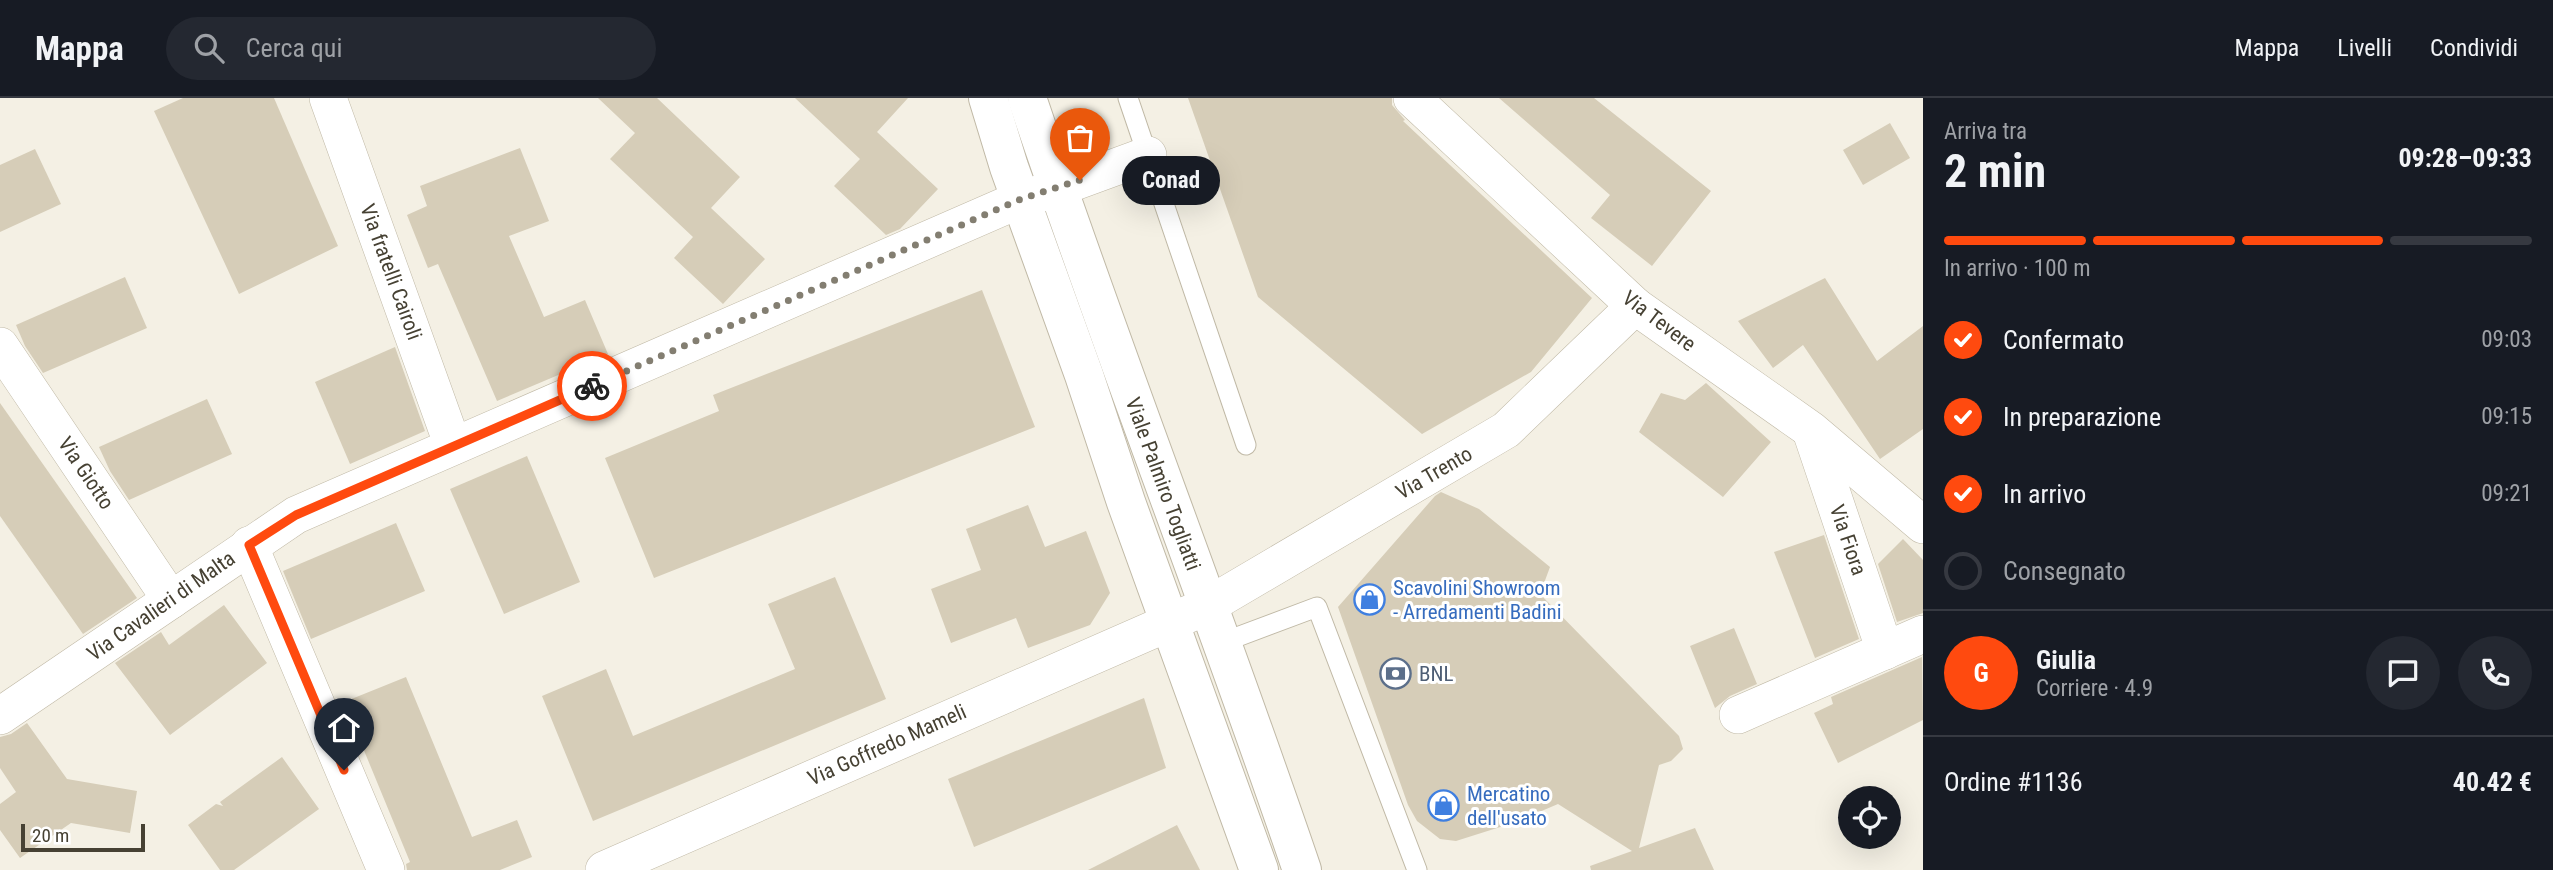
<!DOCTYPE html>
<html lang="it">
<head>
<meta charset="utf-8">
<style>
	:root { --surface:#171b24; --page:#242831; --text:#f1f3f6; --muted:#9ea1a6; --line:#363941; --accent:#ff4a0f }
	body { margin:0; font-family:"Roboto Condensed",sans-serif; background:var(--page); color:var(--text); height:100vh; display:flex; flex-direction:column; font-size:26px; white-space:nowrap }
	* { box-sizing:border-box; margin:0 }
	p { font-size:23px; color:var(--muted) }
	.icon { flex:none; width:38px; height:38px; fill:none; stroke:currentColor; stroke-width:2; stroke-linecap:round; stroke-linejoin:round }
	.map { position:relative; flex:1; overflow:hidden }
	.drawer { display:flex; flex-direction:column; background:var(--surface); width:630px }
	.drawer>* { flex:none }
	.tools { position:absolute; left:1838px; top:688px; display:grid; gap:14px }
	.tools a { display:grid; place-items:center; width:63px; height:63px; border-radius:50%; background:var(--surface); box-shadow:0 7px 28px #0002; font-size:35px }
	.scale { position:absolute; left:21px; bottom:18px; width:124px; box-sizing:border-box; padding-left:7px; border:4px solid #464133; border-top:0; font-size:19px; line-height:24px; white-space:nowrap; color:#464133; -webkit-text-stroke:5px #fff; paint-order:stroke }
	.pin { position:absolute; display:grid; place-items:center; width:60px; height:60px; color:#fff; margin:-72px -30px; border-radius:50% 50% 50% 0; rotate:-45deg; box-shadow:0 0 7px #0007 }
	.pin .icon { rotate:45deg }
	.courier { position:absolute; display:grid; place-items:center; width:70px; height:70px; margin:-35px; border:5px solid #ff4a0f; border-radius:50%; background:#fff; color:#222; box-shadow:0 2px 9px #0007 }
	.bubble { position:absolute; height:49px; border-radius:24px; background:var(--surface); box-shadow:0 7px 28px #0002; font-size:23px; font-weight:700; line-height:49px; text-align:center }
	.head em { font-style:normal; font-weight:700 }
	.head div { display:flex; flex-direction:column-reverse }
	.head { display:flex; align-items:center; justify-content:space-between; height:119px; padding:0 21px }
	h1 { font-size:46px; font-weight:700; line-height:52px }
	.bar { display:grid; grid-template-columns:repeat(4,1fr); gap:10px 7px; align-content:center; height:84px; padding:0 21px }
	.bar i { height:9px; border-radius:5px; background:var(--line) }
	.bar .on { background:var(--accent) }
	.bar p { grid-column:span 4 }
	.line { display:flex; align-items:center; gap:18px; padding:0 21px; border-top:2px solid var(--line) }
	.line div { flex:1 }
	.round { display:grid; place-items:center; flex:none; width:74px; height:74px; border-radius:37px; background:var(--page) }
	ol { padding:0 21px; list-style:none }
	li { display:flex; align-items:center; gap:21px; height:77px }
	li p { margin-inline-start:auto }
	li .icon { padding:7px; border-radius:50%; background:var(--accent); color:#fff; stroke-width:4 }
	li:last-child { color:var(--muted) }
	li i { width:38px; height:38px; border:4px solid var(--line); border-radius:50% }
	header { display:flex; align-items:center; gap:42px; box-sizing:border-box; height:98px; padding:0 35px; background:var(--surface); border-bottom:2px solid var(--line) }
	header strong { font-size:33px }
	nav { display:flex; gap:38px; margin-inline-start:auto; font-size:24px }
	.search { width:490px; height:63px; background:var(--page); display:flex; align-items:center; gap:18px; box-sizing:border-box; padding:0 24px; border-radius:38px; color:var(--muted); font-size:26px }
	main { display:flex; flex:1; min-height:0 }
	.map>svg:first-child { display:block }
	.building { fill:#d6cdb8 }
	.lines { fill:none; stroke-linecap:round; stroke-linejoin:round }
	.service-casing { stroke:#c0b9a6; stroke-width:21 }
	.minor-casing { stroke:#c0b9a6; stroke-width:38 }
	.tertiary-casing { stroke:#c0b9a6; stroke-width:40 }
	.service { stroke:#fff; stroke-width:19 }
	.minor { stroke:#fff; stroke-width:37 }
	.tertiary { stroke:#fff; stroke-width:38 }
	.done { stroke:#837e71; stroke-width:7; stroke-dasharray:0 12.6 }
	.route { stroke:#ff4a0f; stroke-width:9 }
	.labels { text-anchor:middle; stroke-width:6; stroke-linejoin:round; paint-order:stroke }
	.street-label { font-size:21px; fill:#464133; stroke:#fff }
	.shop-label { font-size:21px; fill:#366cbe; stroke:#fff; text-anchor:start }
	.service-label { font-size:21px; fill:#4e5e75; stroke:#fff; text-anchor:start }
</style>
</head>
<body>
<header>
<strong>Mappa</strong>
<div class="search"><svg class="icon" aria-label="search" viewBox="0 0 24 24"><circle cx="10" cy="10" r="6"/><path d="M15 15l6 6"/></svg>Cerca qui</div>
<nav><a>Mappa</a><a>Livelli</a><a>Condividi</a></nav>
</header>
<main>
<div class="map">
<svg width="1923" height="772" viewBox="0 0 1923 772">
	<rect width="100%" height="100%" fill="#f4f0e4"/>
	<g class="building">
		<path d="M 183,0 L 274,0 L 338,148 L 239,196 L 154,13 Z"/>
		<path d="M 598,0 L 657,0 L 740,79 L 711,110 L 765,161 L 723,206 L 674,160 L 693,139 L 610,61 L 635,35 Z"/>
		<path d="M 795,0 L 908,0 L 877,34 L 938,91 L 900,131 L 886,137 L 834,88 L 860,61 Z"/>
		<path d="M 1188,0 L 1392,0 L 1392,7 L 1405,22 L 1403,23 L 1592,200 L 1531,274 L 1422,336 L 1258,199 Z"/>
		<path d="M 1499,0 L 1594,0 L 1711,93 L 1652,168 L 1591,120 L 1610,97 Z"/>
		<path d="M 1890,25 L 1910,60 L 1863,87 L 1843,52 Z"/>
		<path d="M 520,50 L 549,123 L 509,138 L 544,219 L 585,202 L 608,256 L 497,303 L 438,166 L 428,170 L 407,117 L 427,108 L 420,88 Z"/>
		<path d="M 35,51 L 61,106 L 0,134 L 0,67 Z"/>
		<path d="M 125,179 L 147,230 L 43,275 L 25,248 L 16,227 Z"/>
		<path d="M 1825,180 L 1877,263 L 1923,228 L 1923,331 L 1880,361 L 1803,247 L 1773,270 L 1738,223 Z"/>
		<path d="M 982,192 L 1035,329 L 654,480 L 605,360 L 719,313 L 713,297 Z"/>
		<path d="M 395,249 L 425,333 L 350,366 L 315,284 Z"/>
		<path d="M 1706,285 L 1771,344 L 1723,399 L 1639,334 L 1661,295 L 1685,302 Z"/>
		<path d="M 207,301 L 232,356 L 129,402 L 110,373 L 99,349 Z"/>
		<path d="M 0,305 L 137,500 L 83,536 L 0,418 Z"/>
		<path d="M 527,358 L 580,484 L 504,516 L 450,391 Z"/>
		<path d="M 1441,394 L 1479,411 L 1550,469 L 1540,496 L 1679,638 L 1683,651 L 1671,663 L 1659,667 L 1639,750 L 1695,730 L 1714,772 L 1591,772 L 1590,768 L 1632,753 L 1558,706 L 1516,724 L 1456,743 L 1440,741 L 1417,723 L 1408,707 L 1338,509 L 1435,398 Z"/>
		<path d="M 1028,407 L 1045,449 L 1086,433 L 1110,495 L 1090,527 L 1028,550 L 1016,520 L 951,545 L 931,491 L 981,472 L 966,431 Z"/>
		<path d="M 396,425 L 425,493 L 311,541 L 283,473 Z"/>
		<path d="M 1824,437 L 1859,541 L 1815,560 L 1774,454 Z"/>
		<path d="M 1903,441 L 1923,462 L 1923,515 L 1897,524 L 1878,466 Z"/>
		<path d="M 835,479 L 886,601 L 593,723 L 542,598 L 606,571 L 633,638 L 795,571 L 768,506 Z"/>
		<path d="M 224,507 L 267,565 L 170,637 L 115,565 L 161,534 L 169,547 Z"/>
		<path d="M 1734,530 L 1757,586 L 1730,598 L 1715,610 L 1690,548 Z"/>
		<path d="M 1922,559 L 1923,622 L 1838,665 L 1814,615 L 1833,606 L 1831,599 Z"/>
		<path d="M 406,579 L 472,739 L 517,722 L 532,759 L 500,772 L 407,772 L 406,766 L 410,764 L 344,604 Z"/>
		<path d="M 1144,600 L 1166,670 L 974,749 L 948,681 Z"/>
		<path d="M 27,625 L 67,681 L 137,693 L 130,735 L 71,725 L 20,760 L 0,732 L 0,706 L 16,694 L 0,670 L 0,639 L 11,636 Z"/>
		<path d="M 282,659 L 319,711 L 234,772 L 220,772 L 188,727 L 216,706 L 223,708 L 220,704 Z"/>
		<path d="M 1177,727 L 1200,772 L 1088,772 Z"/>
	</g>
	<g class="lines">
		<defs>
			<g id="service">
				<path d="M 1128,0 L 1246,347"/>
				<path d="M 1221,545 L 1317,509 L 1417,772"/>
			</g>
			<g id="minor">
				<path d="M 328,0 L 453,348"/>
				<path d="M 1412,0 L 1635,208 L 1811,332 L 1923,427"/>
				<path d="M 0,248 L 171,502"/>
				<path d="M 1811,333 L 1885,553"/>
				<path d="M 249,447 L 386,772"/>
				<path d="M 1738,617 L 1923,536"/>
				<path d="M 0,618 L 296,417 L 1021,101 L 1058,90 L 1148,57"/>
				<path d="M 604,772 L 1207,508 L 1506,332 L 1635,208"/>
			</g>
			<g id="tertiary">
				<path d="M 988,0 L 1009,69 L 1084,277 L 1126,404 L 1259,772"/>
				<path d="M 1027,0 C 1114,259 1214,513 1302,772"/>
			</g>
		</defs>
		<use href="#service" class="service-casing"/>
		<use href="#minor" class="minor-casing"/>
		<use href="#tertiary" class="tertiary-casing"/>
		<use href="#service" class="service"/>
		<use href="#minor" class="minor"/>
		<use href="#tertiary" class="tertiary"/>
	</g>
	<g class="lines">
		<path class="done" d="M 592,288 L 1021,101 L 1080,82"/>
		<path class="route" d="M 344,672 L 249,447 L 296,417 L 592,288"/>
	</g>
	<defs>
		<symbol id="shop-ring" viewBox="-11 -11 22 22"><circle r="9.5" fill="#fff" stroke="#3f7fe0" stroke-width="1.5"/><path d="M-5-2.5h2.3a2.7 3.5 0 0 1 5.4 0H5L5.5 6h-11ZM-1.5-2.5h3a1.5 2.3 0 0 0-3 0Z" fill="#3f7fe0"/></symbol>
		<symbol id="bank-ring" viewBox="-11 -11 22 22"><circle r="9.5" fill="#fff" stroke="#5c6f8a" stroke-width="1.5"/><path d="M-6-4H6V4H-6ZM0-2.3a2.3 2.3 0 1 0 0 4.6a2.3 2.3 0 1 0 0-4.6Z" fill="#5c6f8a"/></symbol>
	</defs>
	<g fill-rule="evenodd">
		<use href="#shop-ring" x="1352" y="484" width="35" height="35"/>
		<use href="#bank-ring" x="1378" y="558" width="35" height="35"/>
		<use href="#shop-ring" x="1426" y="690" width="35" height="35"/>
	</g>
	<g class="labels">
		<g class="street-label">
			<text transform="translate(391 174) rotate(70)" y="7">Via fratelli Cairoli</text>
			<text transform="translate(1659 223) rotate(37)" y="7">Via Tevere</text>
			<text transform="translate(86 375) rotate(56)" y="7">Via Giotto</text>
			<text transform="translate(1434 375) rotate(-30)" y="7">Via Trento</text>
			<text transform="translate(1163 386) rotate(70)" y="7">Viale Palmiro Togliatti</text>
			<text transform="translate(1848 442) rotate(71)" y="7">Via Fiora</text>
			<text transform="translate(161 508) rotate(-35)" y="7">Via Cavalieri di Malta</text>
			<text transform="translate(887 647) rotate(-24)" y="7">Via Goffredo Mameli</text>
		</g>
		<g class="shop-label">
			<text x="1393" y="497">Scavolini Showroom<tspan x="1393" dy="24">- Arredamenti Badini</tspan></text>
			<text x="1467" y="703">Mercatino<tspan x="1467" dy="24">dell'usato</tspan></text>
		</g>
		<g class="service-label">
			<text x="1419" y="583">BNL</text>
		</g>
	</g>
</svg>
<div class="tools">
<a><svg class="icon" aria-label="locate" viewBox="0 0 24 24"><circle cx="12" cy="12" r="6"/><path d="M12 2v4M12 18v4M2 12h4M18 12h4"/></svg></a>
</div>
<div class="scale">20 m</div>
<div class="pin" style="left:1080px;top:82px;background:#ea580c"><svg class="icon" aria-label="bag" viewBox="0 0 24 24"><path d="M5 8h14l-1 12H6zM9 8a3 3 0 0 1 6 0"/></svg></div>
<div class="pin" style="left:344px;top:672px;background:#1f2937"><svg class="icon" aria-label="home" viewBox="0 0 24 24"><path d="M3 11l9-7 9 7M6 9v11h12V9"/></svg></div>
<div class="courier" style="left:592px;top:288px"><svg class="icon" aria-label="bike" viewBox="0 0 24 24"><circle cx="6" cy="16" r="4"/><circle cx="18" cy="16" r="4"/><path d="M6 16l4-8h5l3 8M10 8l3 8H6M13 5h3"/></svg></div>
<div class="bubble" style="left:1122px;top:58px;width:98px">Conad</div>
</div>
<section class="drawer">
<div class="head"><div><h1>2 min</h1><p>Arriva tra</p></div><em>09:28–09:33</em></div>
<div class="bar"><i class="on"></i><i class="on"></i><i class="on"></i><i></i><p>In arrivo · 100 m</p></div>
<ol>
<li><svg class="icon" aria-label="check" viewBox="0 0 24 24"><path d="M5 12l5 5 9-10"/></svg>Confermato<p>09:03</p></li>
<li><svg class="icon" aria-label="check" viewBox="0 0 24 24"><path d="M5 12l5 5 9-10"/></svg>In preparazione<p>09:15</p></li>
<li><svg class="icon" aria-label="check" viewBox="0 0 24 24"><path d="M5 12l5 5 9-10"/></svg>In arrivo<p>09:21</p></li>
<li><i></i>Consegnato</li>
</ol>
<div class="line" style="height:126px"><b class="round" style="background:var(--accent);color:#fff">G</b><div><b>Giulia</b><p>Corriere · 4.9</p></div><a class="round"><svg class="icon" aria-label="chat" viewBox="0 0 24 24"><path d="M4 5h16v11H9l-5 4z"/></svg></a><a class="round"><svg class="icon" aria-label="phone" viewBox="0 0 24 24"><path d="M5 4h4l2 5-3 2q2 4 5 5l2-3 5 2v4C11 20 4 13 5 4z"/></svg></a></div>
<div class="line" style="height:91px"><div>Ordine #1136</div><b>40.42 €</b></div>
</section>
</main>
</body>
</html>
